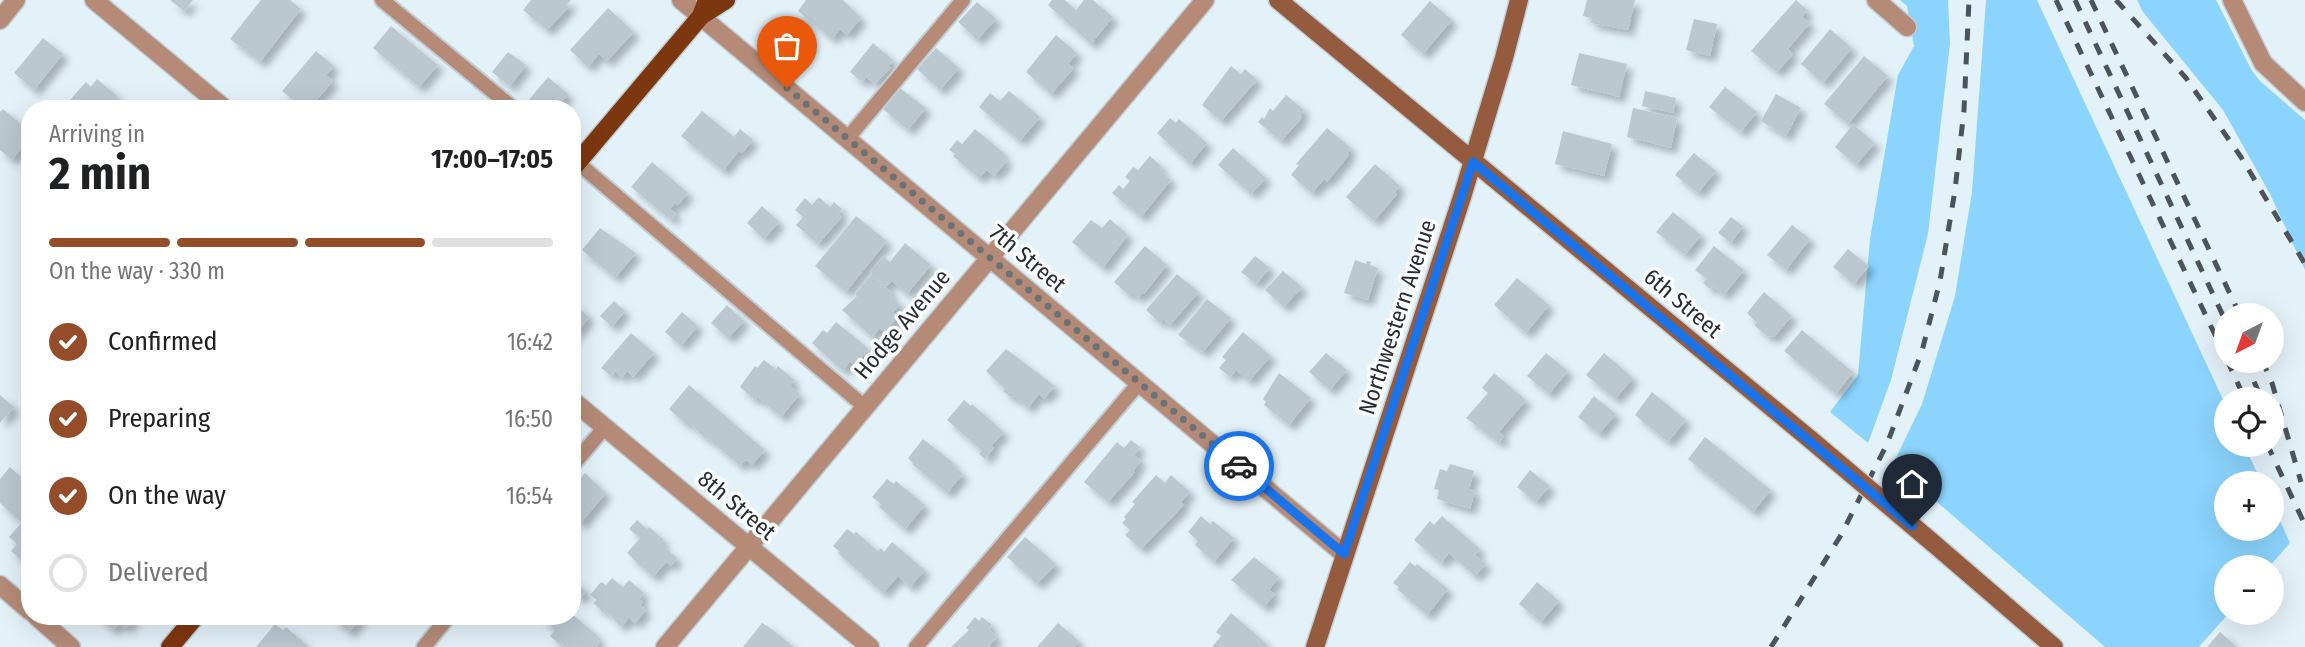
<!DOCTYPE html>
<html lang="en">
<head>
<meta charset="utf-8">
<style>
	:root { --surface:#fff; --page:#f2f2f2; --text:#202124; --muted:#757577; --line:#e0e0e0; --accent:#944d28 }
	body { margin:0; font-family:"Fira Sans Condensed",sans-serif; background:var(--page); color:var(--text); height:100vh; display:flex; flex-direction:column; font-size:26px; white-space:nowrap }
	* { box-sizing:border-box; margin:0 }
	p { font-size:23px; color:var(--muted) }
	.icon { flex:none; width:38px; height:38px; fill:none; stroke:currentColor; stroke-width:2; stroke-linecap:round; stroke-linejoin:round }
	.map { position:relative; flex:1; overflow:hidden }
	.sheet { position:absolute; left:21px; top:100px; width:560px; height:525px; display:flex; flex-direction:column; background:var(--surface); border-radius:28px; box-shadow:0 7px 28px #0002 }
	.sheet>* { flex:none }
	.needle { width:46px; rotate:221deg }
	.tools { position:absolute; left:2214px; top:303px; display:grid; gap:14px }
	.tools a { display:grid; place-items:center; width:70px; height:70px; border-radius:50%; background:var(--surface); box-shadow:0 7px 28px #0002; font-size:35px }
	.pin { position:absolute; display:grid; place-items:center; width:60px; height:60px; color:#fff; margin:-72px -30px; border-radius:50% 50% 50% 0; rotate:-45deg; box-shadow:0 0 7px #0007 }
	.pin .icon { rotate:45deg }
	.courier { position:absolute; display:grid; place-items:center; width:70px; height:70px; margin:-35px; border:5px solid #1a73e8; border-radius:50%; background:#fff; color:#222; box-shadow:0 2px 9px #0007 }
	.head em { font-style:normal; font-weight:700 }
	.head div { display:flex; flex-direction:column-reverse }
	.head { display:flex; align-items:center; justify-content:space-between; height:119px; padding:0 28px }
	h1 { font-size:46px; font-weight:700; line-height:52px }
	.bar { display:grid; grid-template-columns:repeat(4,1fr); gap:10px 7px; align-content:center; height:84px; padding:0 28px }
	.bar i { height:9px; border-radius:5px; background:var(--line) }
	.bar .active { background:var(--accent) }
	.bar p { grid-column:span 4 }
	ol { padding:0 28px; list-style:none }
	li { display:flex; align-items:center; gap:21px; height:77px }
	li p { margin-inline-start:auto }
	li .icon { padding:7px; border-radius:50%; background:var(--accent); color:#fff; stroke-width:4 }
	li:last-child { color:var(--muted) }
	li i { width:38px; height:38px; border:4px solid var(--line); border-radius:50% }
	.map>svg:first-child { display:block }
	.green { fill:#8bd4fd }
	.building { fill:#bbc8d0; filter:url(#shadow) }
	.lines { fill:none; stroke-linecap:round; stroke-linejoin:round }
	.lane-casing { stroke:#c1ced5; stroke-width:18 }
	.street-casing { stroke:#c1ced5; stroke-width:21 }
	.secondary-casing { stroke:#c1ced5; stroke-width:21 }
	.primary-casing { stroke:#c1ced5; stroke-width:21 }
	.lane { stroke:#b58b78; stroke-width:14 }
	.street { stroke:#b58b78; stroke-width:18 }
	.secondary { stroke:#955b3f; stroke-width:18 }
	.primary { stroke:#7d370e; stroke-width:18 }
	.rail { stroke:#4c5458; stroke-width:5; stroke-dasharray:12 12; stroke-linecap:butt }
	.secondary-bridge-casing { stroke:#c1ced5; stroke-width:21; stroke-linecap:butt }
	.secondary-bridge { stroke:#955b3f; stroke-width:18 }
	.done { stroke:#697276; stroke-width:7; stroke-dasharray:0 12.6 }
	.route { stroke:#1a73e8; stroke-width:9 }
	.labels { text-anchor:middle; stroke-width:7; stroke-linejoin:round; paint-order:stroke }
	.street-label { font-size:23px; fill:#272d30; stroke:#fafcfe }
</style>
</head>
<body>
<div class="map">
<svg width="2305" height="647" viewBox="0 0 2305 647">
	<defs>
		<filter id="shadow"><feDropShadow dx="6" dy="6" stdDeviation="3.5" flood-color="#0004"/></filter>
	</defs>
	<rect width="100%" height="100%" fill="#e3f1f9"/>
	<g class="green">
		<path d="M 1900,0 L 1948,0 L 1950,44 L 1928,234 L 1891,380 L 1868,443 L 1830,412 L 1858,375 L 1870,239 L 1898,75 L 1914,46 L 1907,6 Z"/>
		<path d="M 1986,0 L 2037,0 L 2226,406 L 2226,444 L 2244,445 L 2262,483 L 2226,483 L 2226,528 L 2272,528 L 2272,503 L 2290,543 L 2269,567 L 2226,567 L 2226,612 L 2229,613 L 2199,647 L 2105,647 L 1893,464 L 1922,404 L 1955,296 L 1972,192 Z"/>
		<path d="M 2137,0 L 2216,0 L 2251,69 L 2260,81 L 2305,120 L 2305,270 L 2270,194 L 2223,110 L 2143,12 Z"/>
	</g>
	<g class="building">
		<path d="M 170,0 L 193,0 L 184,11 Z"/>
		<path d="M 261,0 L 290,0 L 301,9 L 260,62 L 230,39 Z"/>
		<path d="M 531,0 L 571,0 L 567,5 L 569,7 L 547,30 L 523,10 Z"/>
		<path d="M 806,0 L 843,0 L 861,18 L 847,35 L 840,29 L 832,39 L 798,11 Z"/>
		<path d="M 1052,0 L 1065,0 L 1076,10 L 1084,0 L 1093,0 L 1113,17 L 1091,44 L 1048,5 Z"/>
		<path d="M 1587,0 L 1635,0 L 1628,30 L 1591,23 L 1592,18 L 1583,16 Z"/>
		<path d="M 1796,0 L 1807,10 L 1802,17 L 1810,23 L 1788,49 L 1793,54 L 1777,72 L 1751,51 Z"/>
		<path d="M 1430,1 L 1452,20 L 1423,54 L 1401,35 Z"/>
		<path d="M 977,2 L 996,19 L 977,40 L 958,22 Z"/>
		<path d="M 608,8 L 634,32 L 607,61 L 599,54 L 588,67 L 570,50 Z"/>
		<path d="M 1694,19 L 1717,24 L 1710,56 L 1686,50 Z"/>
		<path d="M 391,26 L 438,65 L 419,87 L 373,48 Z"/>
		<path d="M 1830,29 L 1852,48 L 1823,83 L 1801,64 Z"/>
		<path d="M 1056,35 L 1077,53 L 1068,64 L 1074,68 L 1051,94 L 1026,72 Z"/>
		<path d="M 43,38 L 63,54 L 34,90 L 14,73 Z"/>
		<path d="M 873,43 L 893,60 L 888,66 L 891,68 L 875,84 L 866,77 L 862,82 L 850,72 Z"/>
		<path d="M 936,48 L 959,68 L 940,90 L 917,69 Z"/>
		<path d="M 316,51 L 334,66 L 326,75 L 333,81 L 310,108 L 303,108 L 282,91 Z"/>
		<path d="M 508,52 L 526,65 L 510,86 L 492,72 Z"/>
		<path d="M 1579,53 L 1627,64 L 1619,97 L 1571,85 Z"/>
		<path d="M 1864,56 L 1888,76 L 1848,124 L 1824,104 Z"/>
		<path d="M 1231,66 L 1241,74 L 1245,69 L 1257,80 L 1221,121 L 1202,105 Z"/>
		<path d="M 548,77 L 568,94 L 555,108 L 537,108 L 528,101 Z"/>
		<path d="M 97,79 L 117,96 L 110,104 L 115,108 L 63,108 L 86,82 L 91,87 Z"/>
		<path d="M 1725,87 L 1757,112 L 1741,132 L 1709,107 Z"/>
		<path d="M 900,88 L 926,108 L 908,130 L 883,109 Z"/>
		<path d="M 1009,91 L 1040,117 L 1020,141 L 979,107 L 990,93 L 1000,101 Z"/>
		<path d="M 1645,91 L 1676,98 L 1673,113 L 1642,106 Z"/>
		<path d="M 1776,94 L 1801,108 L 1786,136 L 1761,121 Z"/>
		<path d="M 1286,95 L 1304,110 L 1300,116 L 1302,118 L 1281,141 L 1258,122 L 1262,117 L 1264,119 L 1270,108 L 1273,111 Z"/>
		<path d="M 1633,108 L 1677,118 L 1671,148 L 1627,137 Z"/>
		<path d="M 3,109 L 30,131 L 30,138 L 12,160 L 0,150 L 0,112 Z"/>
		<path d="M 702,111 L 734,137 L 740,129 L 753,140 L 742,153 L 739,151 L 723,171 L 681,136 Z"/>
		<path d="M 1170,118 L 1176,123 L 1179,119 L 1207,143 L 1190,164 L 1157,133 Z"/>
		<path d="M 1853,124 L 1875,143 L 1856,165 L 1835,147 Z"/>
		<path d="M 1327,128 L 1351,148 L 1347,153 L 1349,155 L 1327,182 L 1324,179 L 1312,193 L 1291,175 L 1299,165 L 1296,164 Z"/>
		<path d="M 975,129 L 1004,153 L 1001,156 L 1007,161 L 994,176 L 987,170 L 979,178 L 953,156 L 955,154 L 949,150 L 957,140 L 962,144 Z"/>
		<path d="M 1563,131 L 1612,144 L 1604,176 L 1555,164 Z"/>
		<path d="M 1233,148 L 1266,178 L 1251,194 L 1218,165 Z"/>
		<path d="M 1694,153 L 1716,171 L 1698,193 L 1675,175 Z"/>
		<path d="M 1150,156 L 1162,167 L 1160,170 L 1171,180 L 1141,217 L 1112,193 L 1119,185 L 1123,189 L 1130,181 L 1125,177 L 1133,167 L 1138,170 Z"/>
		<path d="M 652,162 L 688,193 L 678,205 L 675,203 L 670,209 L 676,214 L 671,220 L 631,187 Z"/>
		<path d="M 1375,164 L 1400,186 L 1395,192 L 1397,194 L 1374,221 L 1346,197 Z"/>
		<path d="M 819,197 L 830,207 L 834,202 L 842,209 L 838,214 L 842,217 L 818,244 L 796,225 L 803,217 L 795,210 L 805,198 L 812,205 Z"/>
		<path d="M 762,206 L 779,222 L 764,239 L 747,223 Z"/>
		<path d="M 1673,212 L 1701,235 L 1685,255 L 1656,232 Z"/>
		<path d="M 856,216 L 887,241 L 846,292 L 815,266 Z"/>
		<path d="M 1731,217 L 1743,226 L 1731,243 L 1718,233 Z"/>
		<path d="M 1110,219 L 1128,235 L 1103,268 L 1072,242 L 1091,220 L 1102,228 Z"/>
		<path d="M 1792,225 L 1810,239 L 1786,270 L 1767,255 Z"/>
		<path d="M 600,228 L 636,253 L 615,278 L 582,250 Z"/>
		<path d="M 905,243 L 931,265 L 907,294 L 892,281 L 887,286 L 875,277 L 892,293 L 890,295 L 900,305 L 893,312 L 898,317 L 884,332 L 880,328 L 872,337 L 842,310 L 857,296 L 855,294 L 872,274 L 870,272 L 883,256 L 890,262 Z"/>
		<path d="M 1145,246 L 1167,265 L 1144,294 L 1142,293 L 1138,298 L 1131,292 L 1129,295 L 1114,282 Z"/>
		<path d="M 1714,246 L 1744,270 L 1724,295 L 1713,286 L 1710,289 L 1703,283 L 1707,279 L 1695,270 Z"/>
		<path d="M 1848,249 L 1869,266 L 1854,284 L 1833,267 Z"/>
		<path d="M 1255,256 L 1270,268 L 1256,284 L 1241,272 Z"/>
		<path d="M 1355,260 L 1366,264 L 1367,261 L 1371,262 L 1370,265 L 1378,268 L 1368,300 L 1344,293 Z"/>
		<path d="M 1283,271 L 1302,287 L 1284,307 L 1265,290 Z"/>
		<path d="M 1177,274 L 1199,292 L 1170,325 L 1163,319 L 1160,323 L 1146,310 Z"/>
		<path d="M 1517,278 L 1549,305 L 1526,333 L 1494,305 Z"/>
		<path d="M 1764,292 L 1792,316 L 1774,337 L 1767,336 L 1754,325 L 1757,323 L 1747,313 Z"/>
		<path d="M 1207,299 L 1231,318 L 1203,352 L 1178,335 Z"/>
		<path d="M 614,301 L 625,311 L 612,327 L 600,316 Z"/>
		<path d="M 572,302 L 589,317 L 572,338 Z"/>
		<path d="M 727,305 L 744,321 L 728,338 L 711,323 Z"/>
		<path d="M 682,312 L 698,326 L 681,346 L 665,332 Z"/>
		<path d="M 836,322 L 869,349 L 855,365 L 850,361 L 843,371 L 812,343 L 823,330 L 827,333 Z"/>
		<path d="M 1802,330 L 1853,372 L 1836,394 L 1784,351 Z"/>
		<path d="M 1243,332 L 1271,356 L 1249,381 L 1236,370 L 1230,377 L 1219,368 L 1226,360 L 1222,357 Z"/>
		<path d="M 631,333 L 654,353 L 633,377 L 627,371 L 622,378 L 615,371 L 611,376 L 601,368 Z"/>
		<path d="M 1006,349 L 1055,386 L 1044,399 L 1039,394 L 1028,408 L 1014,396 L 1012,398 L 1003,391 L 1005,389 L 986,371 Z"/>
		<path d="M 1326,353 L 1347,370 L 1330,390 L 1309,372 Z"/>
		<path d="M 1546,353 L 1568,371 L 1549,394 L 1527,376 Z"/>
		<path d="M 1604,353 L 1633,378 L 1615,399 L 1586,375 Z"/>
		<path d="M 764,360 L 776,369 L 778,366 L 794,380 L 790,386 L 800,394 L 781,417 L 758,397 L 755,400 L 740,387 L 755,366 L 757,368 Z"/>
		<path d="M 1279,373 L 1311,398 L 1289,425 L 1264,405 L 1266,402 L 1263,399 Z"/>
		<path d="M 1494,373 L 1526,400 L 1499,432 L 1504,436 L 1499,443 L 1466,418 L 1488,393 L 1482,388 Z"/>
		<path d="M 689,385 L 765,450 L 752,465 L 746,460 L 740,466 L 708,438 L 707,440 L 689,423 L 687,425 L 669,409 Z"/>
		<path d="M 1652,392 L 1686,420 L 1668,442 L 1635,415 Z"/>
		<path d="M 0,395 L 14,407 L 0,423 Z"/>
		<path d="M 1594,396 L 1616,414 L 1599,434 L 1578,417 Z"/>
		<path d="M 964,400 L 971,406 L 972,404 L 1004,432 L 991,446 L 994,448 L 985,459 L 979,454 L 982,451 L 947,420 Z"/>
		<path d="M 1705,437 L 1771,490 L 1753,512 L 1688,459 Z"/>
		<path d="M 923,439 L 954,463 L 952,465 L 963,474 L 947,493 L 912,464 L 913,463 L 908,458 Z"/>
		<path d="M 1131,440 L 1140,447 L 1134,455 L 1141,461 L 1133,471 L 1135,472 L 1108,502 L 1084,482 L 1117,442 L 1124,448 Z"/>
		<path d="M 1450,464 L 1474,471 L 1469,489 L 1475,491 L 1470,509 L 1437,499 L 1439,490 L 1434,489 L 1440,469 L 1447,471 Z"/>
		<path d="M 10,467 L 30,485 L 30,505 L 17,519 L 0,503 L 0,479 Z"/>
		<path d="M 1530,470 L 1550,486 L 1536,502 L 1517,487 Z"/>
		<path d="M 585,473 L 606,493 L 580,524 L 572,517 L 572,488 Z"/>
		<path d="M 1156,475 L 1165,483 L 1171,475 L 1190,492 L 1181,502 L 1184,505 L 1141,549 L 1125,535 L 1130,530 L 1122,523 L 1126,519 L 1124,517 L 1135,504 L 1132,502 Z"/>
		<path d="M 887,479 L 894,484 L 896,481 L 925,505 L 905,529 L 879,507 L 881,504 L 872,497 Z"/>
		<path d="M 30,513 L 30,564 L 28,566 L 11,551 L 17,544 L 9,537 Z"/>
		<path d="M 1201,516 L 1210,524 L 1213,521 L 1234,538 L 1214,562 L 1195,545 L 1198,541 L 1188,532 Z"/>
		<path d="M 1442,516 L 1480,549 L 1475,555 L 1486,564 L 1475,576 L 1449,553 L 1441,563 L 1414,540 L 1430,521 L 1434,525 Z"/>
		<path d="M 637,520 L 647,529 L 649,527 L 664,540 L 660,543 L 677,558 L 671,566 L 666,562 L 653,577 L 627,553 L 640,538 L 629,529 Z"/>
		<path d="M 847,529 L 854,534 L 856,532 L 878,551 L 881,548 L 884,552 L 892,542 L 925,570 L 910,587 L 898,576 L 883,593 L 838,553 L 840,552 L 833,546 Z"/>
		<path d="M 1025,537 L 1056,564 L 1037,584 L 1007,557 Z"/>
		<path d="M 1254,557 L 1279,577 L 1269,590 L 1275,594 L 1264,607 L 1231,580 Z"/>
		<path d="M 1410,562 L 1415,566 L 1417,564 L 1448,589 L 1427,615 L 1397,589 L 1399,587 L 1393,583 Z"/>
		<path d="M 612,578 L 623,587 L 629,580 L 644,593 L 639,599 L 643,602 L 640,605 L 646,610 L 635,623 L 629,618 L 621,627 L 605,610 L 603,612 L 593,603 L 597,600 L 590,595 L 601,582 L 606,585 Z"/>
		<path d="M 575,580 L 586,592 L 579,599 L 572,592 L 572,583 Z"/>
		<path d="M 1537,582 L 1559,601 L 1541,622 L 1519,604 Z"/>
		<path d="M 1231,613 L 1267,644 L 1264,647 L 1212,647 L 1221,636 L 1216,632 Z"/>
		<path d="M 572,614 L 598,636 L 596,638 L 600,642 L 596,647 L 566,647 L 560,642 L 559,644 L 550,636 L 555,630 L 539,616 L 572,616 Z"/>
		<path d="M 95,616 L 136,616 L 126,628 L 119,623 L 113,630 Z"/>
		<path d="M 330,616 L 363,616 L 349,632 Z"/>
		<path d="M 975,617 L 979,621 L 982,617 L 992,625 L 989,629 L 997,637 L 990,645 L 992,647 L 951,647 L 969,630 L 966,628 Z"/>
		<path d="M 762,623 L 769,627 L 794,647 L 743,647 Z"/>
		<path d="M 1058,623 L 1079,641 L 1074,647 L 1037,647 Z"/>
		<path d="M 275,624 L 283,630 L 286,627 L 309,647 L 256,647 Z"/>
		<path d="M 2220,632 L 2237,647 L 2207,647 Z"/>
	</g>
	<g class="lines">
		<defs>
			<g id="lane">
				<path d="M 382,0 L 513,108"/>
				<path d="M 847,139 L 963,0"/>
				<path d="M 572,158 L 865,407"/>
				<path d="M 572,466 L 605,427"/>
				<path d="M 424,647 L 449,616"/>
				<path d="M 916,647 L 1139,383"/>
			</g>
			<g id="street">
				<path d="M 94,0 L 224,108"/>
				<path d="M 681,0 L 1344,554"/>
				<path d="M 1876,0 L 1907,27"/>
				<path d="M 2232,0 L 2263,63 L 2305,102"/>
				<path d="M 0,20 L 16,0"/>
				<path d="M 572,400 L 870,647"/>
				<path d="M 0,585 L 30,611"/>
				<path d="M 36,616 L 71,647"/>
				<path d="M 665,647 L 1205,0"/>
			</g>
			<g id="secondary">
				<path d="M 1278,0 L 1811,440"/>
				<path d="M 1933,543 L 2054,647"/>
				<path d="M 1315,647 L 1462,197 L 1504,58 L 1519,0"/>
			</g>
			<g id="primary">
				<path d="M 701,16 L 726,0"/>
				<path d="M 572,169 L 701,16 L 707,0"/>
				<path d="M 170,647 L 196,616"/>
			</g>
		</defs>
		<use href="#lane" class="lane-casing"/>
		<use href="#street" class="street-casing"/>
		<use href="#secondary" class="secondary-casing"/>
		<use href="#primary" class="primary-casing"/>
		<use href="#lane" class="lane"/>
		<use href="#street" class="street"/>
		<use href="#secondary" class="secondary"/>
		<use href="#primary" class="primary"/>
		<g class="rail">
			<path d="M 2056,0 L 2226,358"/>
			<path d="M 2075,0 L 2226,322"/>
			<path d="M 2091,0 L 2240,315"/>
			<path d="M 2116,0 L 2186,78 L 2241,157 L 2305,264"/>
			<path d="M 2227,360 L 2245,399"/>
			<path d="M 2244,360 L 2262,399"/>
			<path d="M 2262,360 L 2272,383 L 2301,482"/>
			<path d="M 2267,444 L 2305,525"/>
			<path d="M 1771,647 L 1841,535 L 1887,444 L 1922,351 L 1940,281 L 1955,190 L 1964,110 L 1969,0"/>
		</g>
		<defs>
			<path id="secondary-bridge" d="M 1811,440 L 1933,543"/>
		</defs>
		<use href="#secondary-bridge" class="secondary-bridge-casing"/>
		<use href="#secondary-bridge" class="secondary-bridge"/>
	</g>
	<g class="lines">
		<path class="done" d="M 787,88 L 1239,466"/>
		<path class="route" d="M 1239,466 L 1344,554 L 1473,162 L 1912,526"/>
	</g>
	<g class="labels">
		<g class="street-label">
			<text transform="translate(1028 258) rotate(40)" y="8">7th Street</text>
			<text transform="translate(1683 303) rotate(40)" y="8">6th Street</text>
			<text transform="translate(1397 317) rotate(-72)" y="8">Northwestern Avenue</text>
			<text transform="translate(902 324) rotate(-50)" y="8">Hodge Avenue</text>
			<text transform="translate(737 505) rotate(40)" y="8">8th Street</text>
		</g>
	</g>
</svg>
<div class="tools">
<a><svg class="needle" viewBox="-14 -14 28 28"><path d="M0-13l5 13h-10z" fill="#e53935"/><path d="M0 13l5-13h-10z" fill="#757577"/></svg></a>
<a><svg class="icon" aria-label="locate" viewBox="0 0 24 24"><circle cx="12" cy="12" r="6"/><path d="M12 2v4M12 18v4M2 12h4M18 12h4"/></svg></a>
<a>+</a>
<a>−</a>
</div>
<div class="pin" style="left:787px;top:88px;background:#ea580c"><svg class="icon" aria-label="bag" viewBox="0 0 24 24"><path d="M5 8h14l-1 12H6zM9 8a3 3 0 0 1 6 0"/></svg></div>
<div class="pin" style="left:1912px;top:526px;background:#1f2937"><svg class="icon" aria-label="home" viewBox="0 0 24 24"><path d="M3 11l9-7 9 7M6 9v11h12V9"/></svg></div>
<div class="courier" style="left:1239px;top:466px"><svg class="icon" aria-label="car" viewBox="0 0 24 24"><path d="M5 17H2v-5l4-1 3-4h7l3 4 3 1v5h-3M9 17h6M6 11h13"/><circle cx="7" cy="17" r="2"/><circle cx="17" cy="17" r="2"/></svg></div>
<section class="sheet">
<div class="head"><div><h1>2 min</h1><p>Arriving in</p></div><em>17:00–17:05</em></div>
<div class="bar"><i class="active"></i><i class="active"></i><i class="active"></i><i></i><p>On the way · 330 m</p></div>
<ol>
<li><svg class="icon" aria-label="check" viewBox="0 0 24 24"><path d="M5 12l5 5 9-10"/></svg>Confirmed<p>16:42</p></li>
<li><svg class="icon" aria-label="check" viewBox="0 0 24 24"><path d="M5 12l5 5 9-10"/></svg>Preparing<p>16:50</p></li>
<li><svg class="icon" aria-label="check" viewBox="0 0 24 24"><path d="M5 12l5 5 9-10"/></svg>On the way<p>16:54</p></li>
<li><i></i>Delivered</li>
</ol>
</section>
</div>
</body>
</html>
